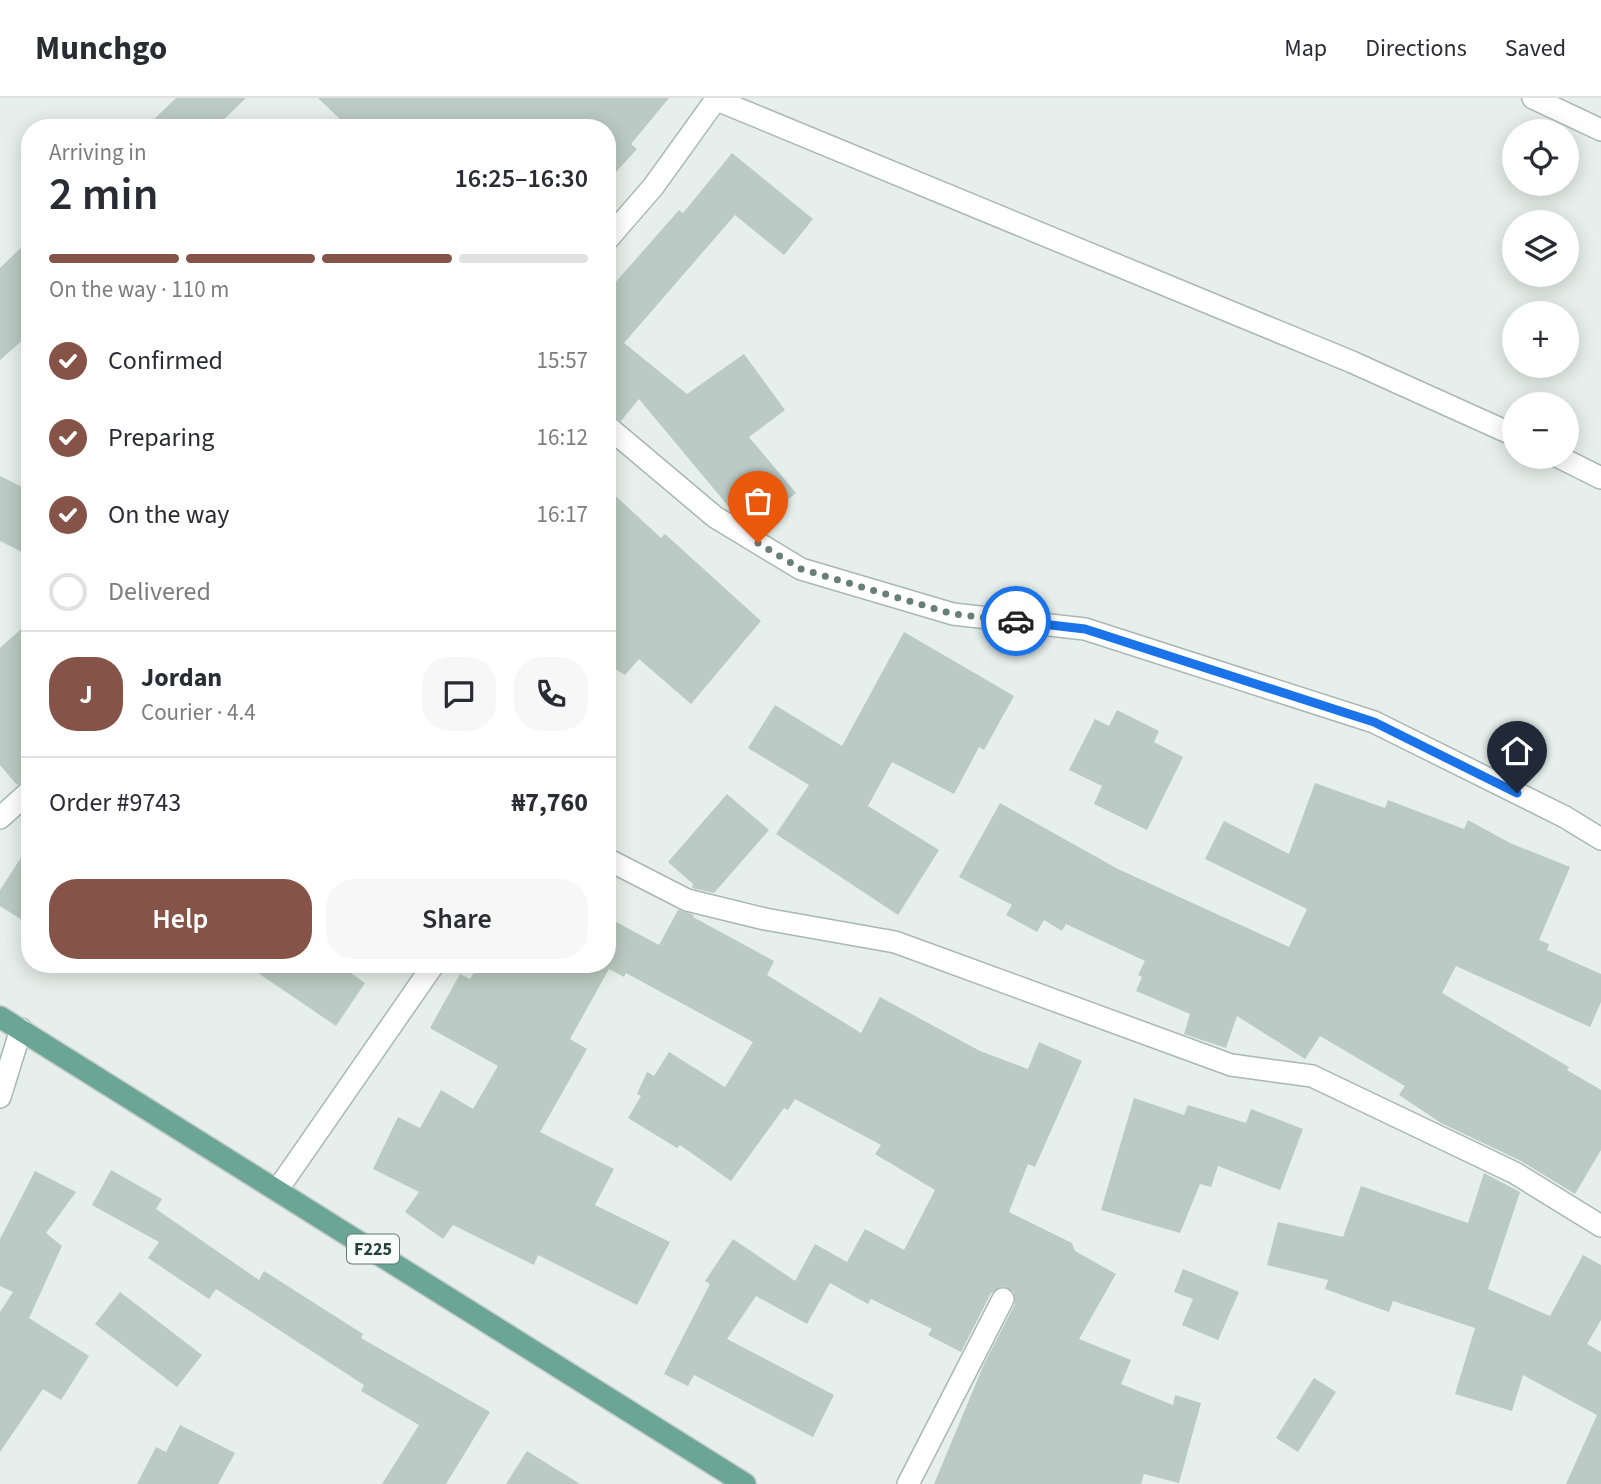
<!DOCTYPE html>
<html lang="en">
<head>
<meta charset="utf-8">
<style>
	:root { --surface:#fff; --page:#f7f7f7; --text:#2b2b33; --muted:#7c7c81; --line:#e1e1e2; --accent:#855347 }
	body { margin:0; font-family:"Source Sans 3",sans-serif; background:var(--page); color:var(--text); height:100vh; display:flex; flex-direction:column; font-size:26px; white-space:nowrap }
	* { box-sizing:border-box; margin:0 }
	p { font-size:23px; color:var(--muted) }
	.icon { flex:none; width:38px; height:38px; fill:none; stroke:currentColor; stroke-width:2; stroke-linecap:round; stroke-linejoin:round }
	.map { position:relative; flex:1; overflow:hidden }
	.drawer { position:absolute; left:21px; top:21px; width:595px; height:854px; display:flex; flex-direction:column; background:var(--surface); border-radius:28px; box-shadow:0 4px 18px #0003 }
	.drawer>* { flex:none }
	.tools { position:absolute; left:1502px; top:21px; display:grid; gap:14px }
	.tools a { display:grid; place-items:center; width:77px; height:77px; border-radius:50%; background:var(--surface); box-shadow:0 4px 18px #0003; font-size:35px }
	.pin { position:absolute; display:grid; place-items:center; width:60px; height:60px; color:#fff; margin:-72px -30px; border-radius:50% 50% 50% 0; rotate:-45deg; box-shadow:0 0 7px #0007 }
	.pin .icon { rotate:45deg }
	.courier { position:absolute; display:grid; place-items:center; width:70px; height:70px; margin:-35px; border:5px solid #1a73e8; border-radius:50%; background:#fff; color:#222; box-shadow:0 2px 9px #0007 }
	.head em { font-style:normal; font-weight:600 }
	.head div { display:flex; flex-direction:column-reverse }
	.head { display:flex; align-items:center; justify-content:space-between; height:119px; padding:0 28px }
	h1 { font-size:46px; font-weight:600; line-height:52px }
	.bar { display:grid; grid-template-columns:repeat(4,1fr); gap:10px 7px; align-content:center; height:84px; padding:0 28px }
	.bar i { height:9px; border-radius:5px; background:var(--line) }
	.bar .on { background:var(--accent) }
	.bar p { grid-column:span 4 }
	.line { display:flex; align-items:center; gap:18px; padding:0 28px; border-top:2px solid var(--line) }
	.line div { flex:1 }
	.round { display:grid; place-items:center; flex:none; width:74px; height:74px; border-radius:28px; background:var(--page) }
	ol { padding:0 28px; list-style:none }
	li { display:flex; align-items:center; gap:21px; height:77px }
	li p { margin-inline-start:auto }
	li .icon { padding:7px; border-radius:50%; background:var(--accent); color:#fff; stroke-width:4 }
	li:last-child { color:var(--muted) }
	li i { width:38px; height:38px; border:4px solid var(--line); border-radius:50% }
	.action { display:flex; gap:14px; margin-top:auto; padding:14px 28px }
	.action a { flex:1; height:80px; border-radius:28px; background:var(--accent); color:#fff; font-size:28px; font-weight:600; line-height:80px; text-align:center }
	.action a+a { background:var(--page); color:var(--text) }
	header { display:flex; align-items:center; gap:42px; box-sizing:border-box; height:98px; padding:0 35px; background:var(--surface); border-bottom:2px solid var(--line) }
	header strong { font-size:33px }
	nav { display:flex; gap:38px; margin-inline-start:auto; font-size:24px }
	.map>svg:first-child { display:block }
	.building { fill:#bbcac4 }
	.lines { fill:none; stroke-linecap:round; stroke-linejoin:round }
	.street-casing { stroke:#a8b8b2; stroke-width:24 }
	.primary-casing { stroke:#c2cac8; stroke-width:24 }
	.street { stroke:#fff; stroke-width:21 }
	.primary { stroke:#6aa596; stroke-width:21 }
	.done { stroke:#687f78; stroke-width:7; stroke-dasharray:0 12.6 }
	.route { stroke:#1a73e8; stroke-width:9 }
	.labels { text-anchor:middle; stroke-width:6; stroke-linejoin:round; paint-order:stroke }
	.shield { fill:#f7fbf9; stroke:#637a73; stroke-width:2 }
	.shield-label { font-size:18px; font-weight:bold; fill:#24423a }
</style>
</head>
<body>
<header>
<strong>Munchgo</strong>
<nav><a>Map</a><a>Directions</a><a>Saved</a></nav>
</header>
<div class="map">
<svg width="1601" height="1386" viewBox="0 0 1601 1386">
	<rect width="100%" height="100%" fill="#e6efeb"/>
	<g class="building">
		<path d="M 176,0 L 246,0 L 215,30 L 145,30 Z"/>
		<path d="M 318,0 L 669,0 L 631,46 L 637,51 L 607,84 L 607,30 L 349,30 Z"/>
		<path d="M 732,55 L 813,121 L 784,157 L 735,117 L 624,245 L 687,296 L 744,256 L 785,312 L 749,339 L 796,395 L 755,428 L 734,415 L 639,301 L 621,323 L 607,315 L 607,194 L 679,112 L 683,115 Z"/>
		<path d="M 30,141 L 30,236 L 0,262 L 0,170 Z"/>
		<path d="M 0,378 L 30,393 L 30,458 L 0,443 Z"/>
		<path d="M 607,390 L 661,440 L 665,436 L 761,523 L 691,606 L 639,561 L 625,577 L 607,566 Z"/>
		<path d="M 30,523 L 30,680 L 17,687 L 0,667 L 0,550 Z"/>
		<path d="M 904,534 L 1014,598 L 984,652 L 979,649 L 954,696 L 892,664 L 868,708 L 939,752 L 898,817 L 776,736 L 809,687 L 748,650 L 775,607 L 842,648 Z"/>
		<path d="M 1117,612 L 1159,633 L 1154,644 L 1183,659 L 1147,732 L 1094,706 L 1102,688 L 1069,672 L 1095,621 L 1109,628 Z"/>
		<path d="M 1315,685 L 1385,710 L 1388,702 L 1464,731 L 1468,722 L 1510,745 L 1570,769 L 1539,842 L 1549,846 L 1547,852 L 1601,876 L 1601,904 L 1590,929 L 1456,868 L 1442,895 L 1569,969 L 1567,972 L 1601,992 L 1601,1052 L 1575,1096 L 1521,1063 L 1441,1025 L 1399,997 L 1405,988 L 1320,938 L 1305,961 L 1237,918 L 1226,950 L 1184,936 L 1190,916 L 1136,893 L 1142,879 L 1138,877 L 1145,863 L 1066,826 L 1062,833 L 1044,822 L 1037,834 L 1006,817 L 1012,807 L 959,779 L 1000,705 L 1118,771 L 1289,849 L 1307,811 L 1205,761 L 1224,723 L 1289,756 Z"/>
		<path d="M 727,696 L 769,732 L 714,795 L 692,790 L 693,786 L 668,764 Z"/>
		<path d="M 30,746 L 30,827 L 0,808 L 0,792 Z"/>
		<path d="M 678,812 L 694,817 L 693,819 L 774,863 L 767,877 L 861,935 L 880,899 L 980,953 L 1028,971 L 1039,944 L 1082,963 L 1035,1069 L 1028,1066 L 1009,1114 L 1072,1145 L 1075,1153 L 1116,1176 L 1079,1241 L 1131,1262 L 1121,1286 L 1173,1307 L 1175,1297 L 1201,1305 L 1179,1385 L 1144,1376 L 1141,1386 L 934,1386 L 984,1266 L 1015,1206 L 1014,1194 L 1003,1188 L 991,1195 L 961,1254 L 928,1237 L 932,1231 L 871,1201 L 868,1206 L 830,1185 L 807,1226 L 756,1198 L 727,1241 L 834,1297 L 813,1339 L 694,1277 L 688,1288 L 664,1276 L 710,1186 L 705,1183 L 733,1141 L 795,1183 L 815,1146 L 847,1164 L 865,1131 L 904,1152 L 935,1092 L 875,1056 L 881,1047 L 795,1001 L 788,1012 L 784,1010 L 731,1083 L 680,1047 L 677,1050 L 628,1020 L 641,998 L 637,996 L 647,974 L 654,978 L 669,954 L 725,989 L 753,944 L 626,875 L 624,879 L 609,871 L 570,941 L 587,951 L 540,1034 L 614,1071 L 595,1107 L 670,1144 L 637,1207 L 538,1157 L 534,1167 L 453,1127 L 443,1141 L 405,1114 L 419,1094 L 373,1071 L 398,1019 L 420,1030 L 441,992 L 473,1011 L 498,968 L 430,930 L 460,876 L 470,881 L 479,866 L 607,866 L 607,819 L 659,847 Z"/>
		<path d="M 245,866 L 338,866 L 365,885 L 336,928 Z"/>
		<path d="M 1134,1000 L 1184,1017 L 1188,1007 L 1246,1025 L 1251,1011 L 1303,1031 L 1280,1092 L 1218,1068 L 1211,1089 L 1200,1086 L 1180,1135 L 1101,1112 Z"/>
		<path d="M 111,1072 L 162,1101 L 156,1111 L 259,1182 L 264,1173 L 363,1236 L 361,1240 L 490,1314 L 446,1386 L 382,1386 L 419,1327 L 361,1293 L 364,1287 L 216,1191 L 209,1201 L 148,1160 L 159,1144 L 92,1107 Z"/>
		<path d="M 35,1073 L 76,1094 L 46,1135 L 62,1148 L 29,1220 L 89,1258 L 61,1302 L 43,1291 L 0,1354 L 0,1214 L 13,1194 L 0,1188 L 0,1141 Z"/>
		<path d="M 1484,1075 L 1520,1094 L 1488,1191 L 1550,1218 L 1583,1157 L 1601,1167 L 1601,1222 L 1587,1246 L 1601,1254 L 1601,1386 L 1566,1386 L 1597,1317 L 1523,1277 L 1512,1313 L 1455,1296 L 1475,1230 L 1393,1203 L 1389,1214 L 1325,1191 L 1328,1182 L 1267,1167 L 1278,1124 L 1343,1139 L 1361,1088 L 1468,1125 Z"/>
		<path d="M 1183,1171 L 1239,1194 L 1218,1242 L 1182,1227 L 1193,1201 L 1174,1194 Z"/>
		<path d="M 120,1194 L 202,1257 L 177,1289 L 95,1226 Z"/>
		<path d="M 1314,1280 L 1336,1294 L 1298,1354 L 1276,1340 Z"/>
		<path d="M 180,1327 L 235,1355 L 218,1386 L 137,1386 L 156,1349 L 166,1354 Z"/>
		<path d="M 527,1353 L 580,1386 L 506,1386 Z"/>
	</g>
	<g class="lines">
		<defs>
			<g id="street">
				<path d="M 1533,0 L 1601,32"/>
				<path d="M 717,2 L 1352,264 L 1514,337"/>
				<path d="M 607,142 L 653,89 L 717,0"/>
				<path d="M 607,328 L 715,419 L 801,471 L 953,516 L 1085,531 L 1374,624 L 1565,719 L 1601,741"/>
				<path d="M 1559,359 L 1601,380"/>
				<path d="M 0,720 L 30,693"/>
				<path d="M 607,761 L 687,802 L 765,821 L 895,844 L 1231,967 L 1312,978 L 1515,1075 L 1601,1128"/>
				<path d="M 0,999 L 21,931"/>
				<path d="M 278,1091 L 434,866"/>
				<path d="M 908,1386 L 1003,1201"/>
			</g>
			<path id="primary" d="M 0,919 L 745,1386"/>
		</defs>
		<use href="#street" class="street-casing"/>
		<use href="#primary" class="primary-casing"/>
		<use href="#street" class="street"/>
		<use href="#primary" class="primary"/>
	</g>
	<g class="lines">
		<path class="done" d="M 758,445 L 801,471 L 953,516 L 1016,523"/>
		<path class="route" d="M 1016,523 L 1085,531 L 1374,624 L 1517,695"/>
	</g>
	<g class="labels">
		<rect class="shield" x="347" y="1136.5" width="52" height="29" rx="5"/>
		<g class="shield-label">
			<text x="373" y="1157">F225</text>
		</g>
	</g>
</svg>
<div class="tools">
<a><svg class="icon" aria-label="locate" viewBox="0 0 24 24"><circle cx="12" cy="12" r="6"/><path d="M12 2v4M12 18v4M2 12h4M18 12h4"/></svg></a>
<a><svg class="icon" aria-label="layers" viewBox="0 0 24 24"><path d="M12 4l9 5-9 5-9-5zM3 14l9 5 9-5"/></svg></a>
<a>+</a>
<a>−</a>
</div>
<div class="pin" style="left:758px;top:445px;background:#ea580c"><svg class="icon" aria-label="bag" viewBox="0 0 24 24"><path d="M5 8h14l-1 12H6zM9 8a3 3 0 0 1 6 0"/></svg></div>
<div class="pin" style="left:1517px;top:695px;background:#1f2937"><svg class="icon" aria-label="home" viewBox="0 0 24 24"><path d="M3 11l9-7 9 7M6 9v11h12V9"/></svg></div>
<div class="courier" style="left:1016px;top:523px"><svg class="icon" aria-label="car" viewBox="0 0 24 24"><path d="M5 17H2v-5l4-1 3-4h7l3 4 3 1v5h-3M9 17h6M6 11h13"/><circle cx="7" cy="17" r="2"/><circle cx="17" cy="17" r="2"/></svg></div>
<section class="drawer">
<div class="head"><div><h1>2 min</h1><p>Arriving in</p></div><em>16:25–16:30</em></div>
<div class="bar"><i class="on"></i><i class="on"></i><i class="on"></i><i></i><p>On the way · 110 m</p></div>
<ol>
<li><svg class="icon" aria-label="check" viewBox="0 0 24 24"><path d="M5 12l5 5 9-10"/></svg>Confirmed<p>15:57</p></li>
<li><svg class="icon" aria-label="check" viewBox="0 0 24 24"><path d="M5 12l5 5 9-10"/></svg>Preparing<p>16:12</p></li>
<li><svg class="icon" aria-label="check" viewBox="0 0 24 24"><path d="M5 12l5 5 9-10"/></svg>On the way<p>16:17</p></li>
<li><i></i>Delivered</li>
</ol>
<div class="line" style="height:126px"><b class="round" style="background:var(--accent);color:#fff">J</b><div><b>Jordan</b><p>Courier · 4.4</p></div><a class="round"><svg class="icon" aria-label="chat" viewBox="0 0 24 24"><path d="M4 5h16v11H9l-5 4z"/></svg></a><a class="round"><svg class="icon" aria-label="phone" viewBox="0 0 24 24"><path d="M5 4h4l2 5-3 2q2 4 5 5l2-3 5 2v4C11 20 4 13 5 4z"/></svg></a></div>
<div class="line" style="height:91px"><div>Order #9743</div><b>₦7,760</b></div>
<div class="action"><a>Help</a><a>Share</a></div>
</section>
</div>
</body>
</html>
